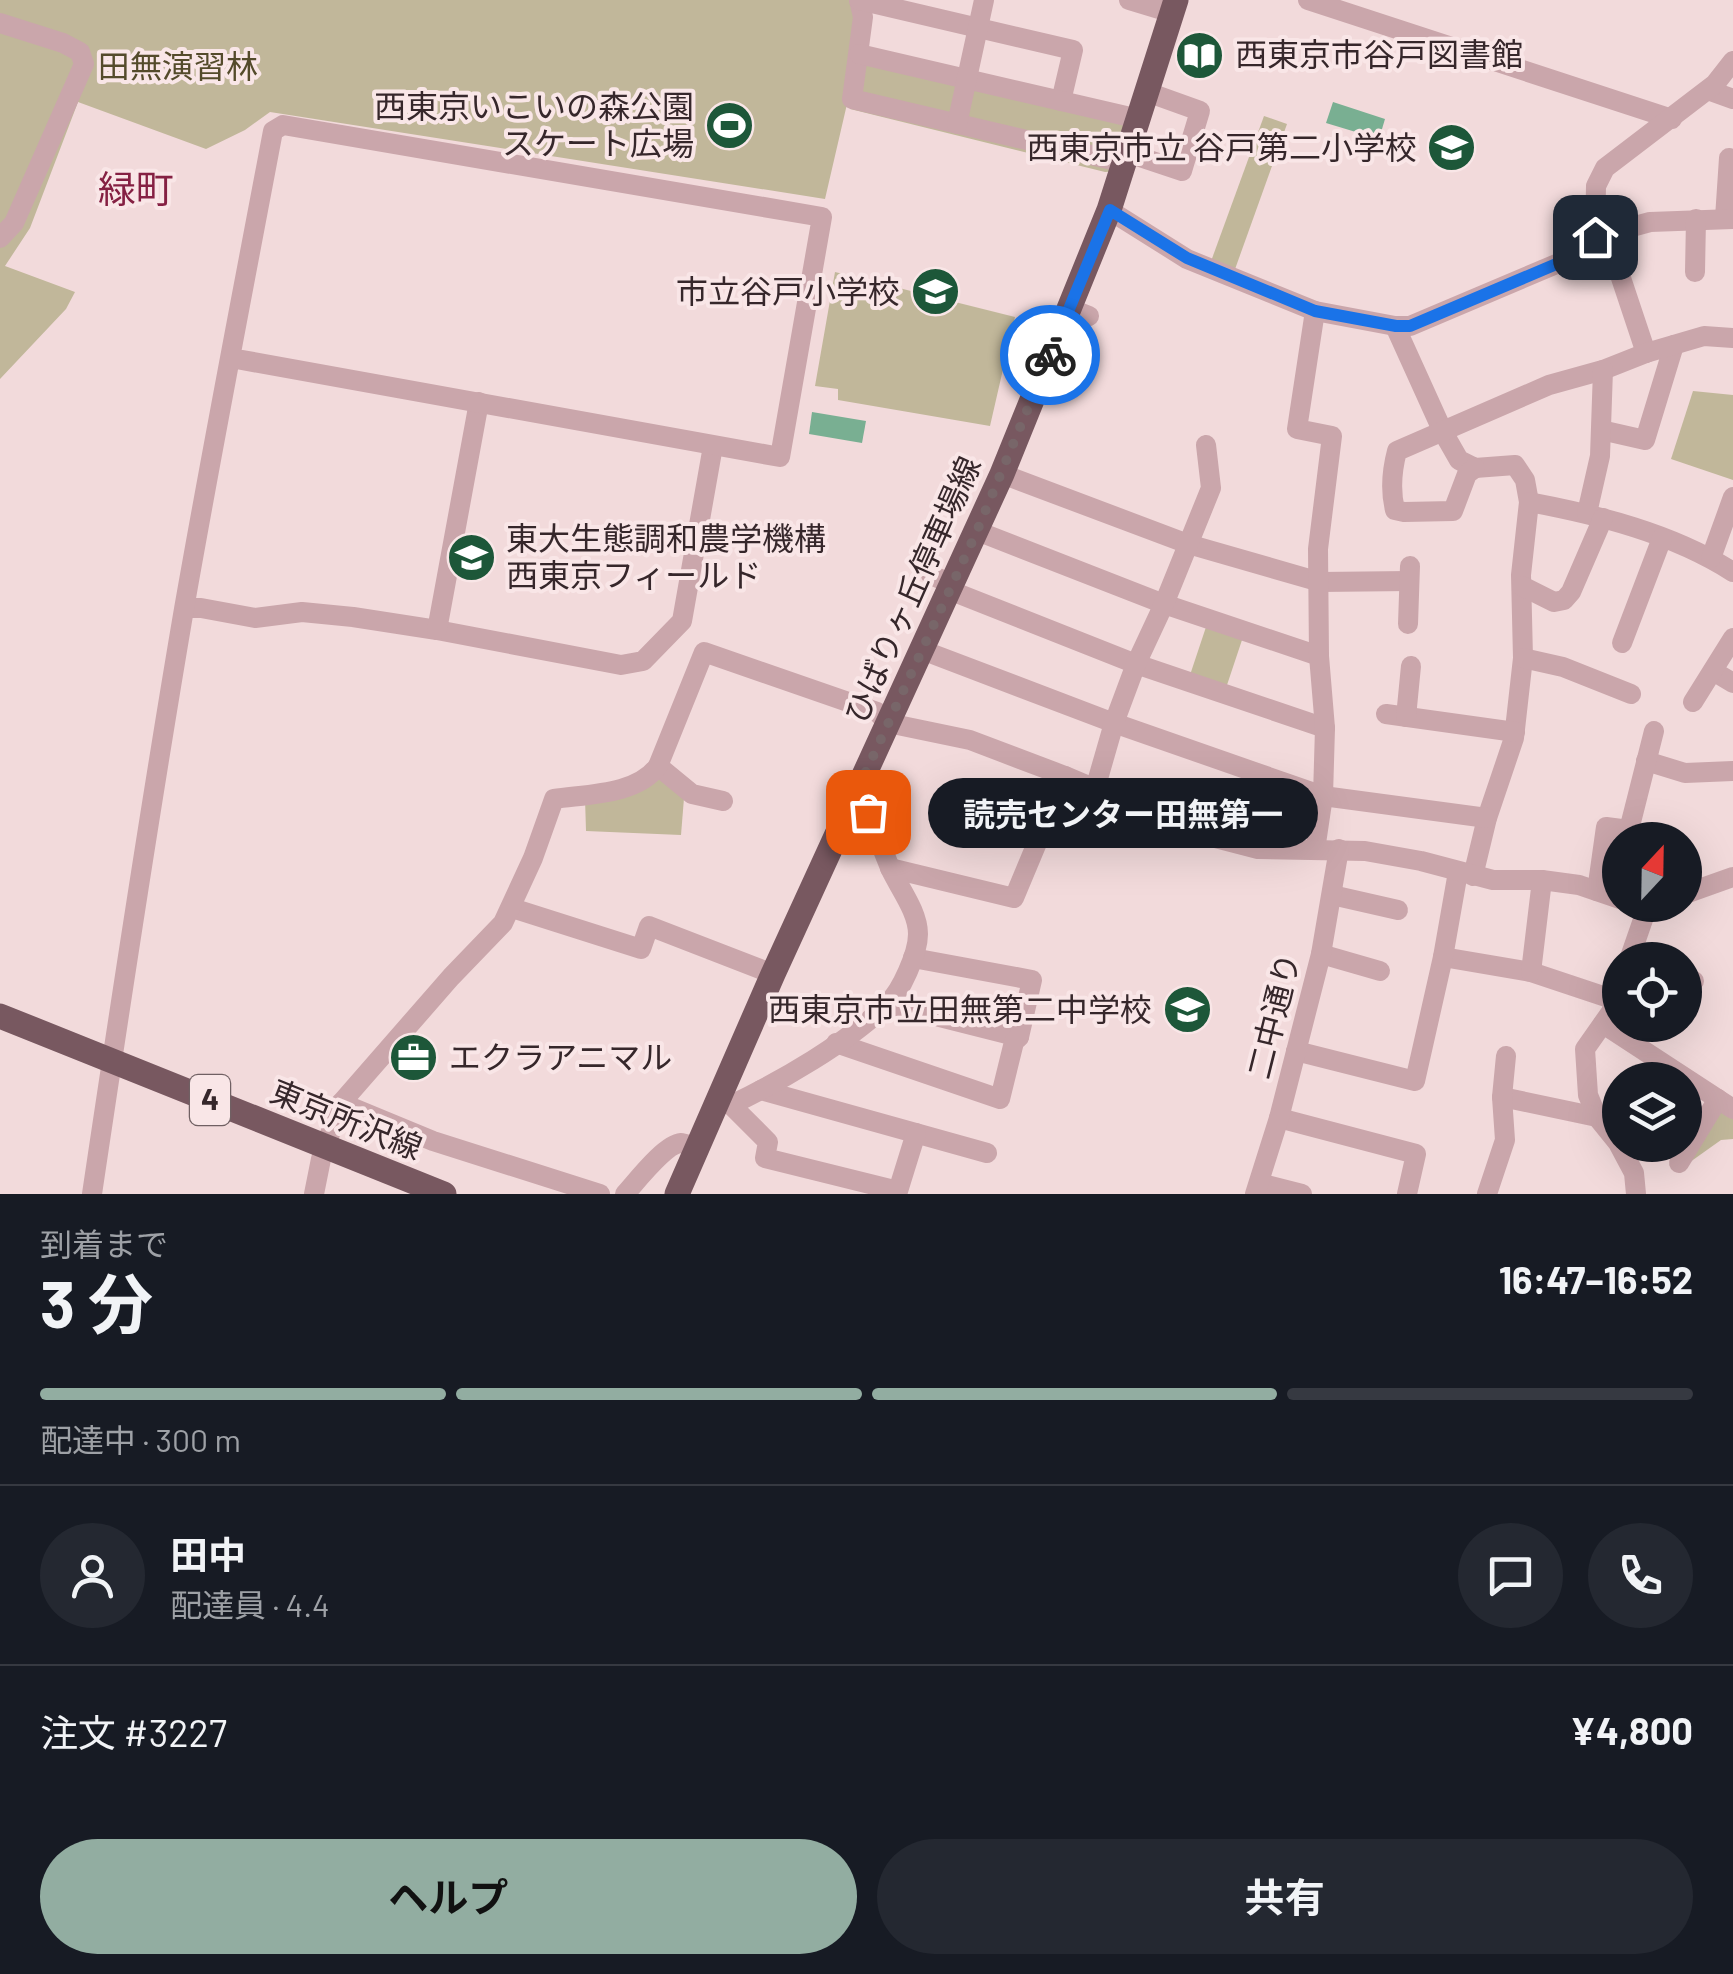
<!DOCTYPE html>
<html lang="ja">
<head>
<meta charset="utf-8">
<style>
	:root { --surface:#171b24; --page:#242831; --text:#f1f3f6; --muted:#9ea1a6; --line:#363941; --accent:#92ada1 }
	body { margin:0; font-family:Barlow,"Noto Sans JP",sans-serif; background:var(--page); color:var(--text); height:100vh; display:flex; flex-direction:column; font-size:38px; white-space:nowrap }
	* { box-sizing:border-box; margin:0 }
	p { font-size:32px; color:var(--muted) }
	.icon { flex:none; width:55px; height:55px; fill:none; stroke:currentColor; stroke-width:2; stroke-linecap:round; stroke-linejoin:round }
	.map { position:relative; height:1194px; overflow:hidden }
	.details { display:flex; flex-direction:column; background:var(--surface); flex:1 }
	.details>* { flex:none }
	.needle { width:65px; rotate:22deg }
	.fabs { position:absolute; left:1602px; top:822px; display:grid; gap:20px }
	.fabs a { display:grid; place-items:center; width:100px; height:100px; border-radius:50%; background:var(--surface); box-shadow:0 10px 40px #0002; font-size:50px }
	.pin { position:absolute; display:grid; place-items:center; width:85px; height:85px; color:#fff; margin:-42px; border-radius:20px; box-shadow:0 5px 15px #0006 }
	.courier { position:absolute; display:grid; place-items:center; width:100px; height:100px; margin:-50px; border:8px solid #1a73e8; border-radius:50%; background:#fff; color:#222; box-shadow:0 2px 12px #0007 }
	.bubble { position:absolute; height:70px; border-radius:35px; background:var(--surface); box-shadow:0 10px 40px #0002; font-size:32px; font-weight:700; line-height:70px; text-align:center }
	.head em { font-style:normal; font-weight:700 }
	.head div { display:flex; flex-direction:column-reverse }
	.head { display:flex; align-items:center; justify-content:space-between; height:170px; padding:0 40px }
	h1 { font-size:65px; font-weight:700; line-height:75px }
	.bar { display:grid; grid-template-columns:repeat(4,1fr); gap:15px 10px; align-content:center; height:120px; padding:0 40px }
	.bar i { height:12px; border-radius:8px; background:var(--line) }
	.bar .active { background:var(--accent) }
	.bar p { grid-column:span 4 }
	.line { display:flex; align-items:center; gap:25px; padding:0 40px; border-top:2px solid var(--line) }
	.line div { flex:1 }
	.round { display:grid; place-items:center; flex:none; width:105px; height:105px; border-radius:52px; background:var(--page) }
	.primary-button { display:flex; gap:20px; margin-top:auto; padding:20px 40px }
	.primary-button a { flex:1; height:115px; border-radius:60px; background:var(--accent); color:#111; font-size:40px; font-weight:700; line-height:115px; text-align:center }
	.primary-button a+a { background:var(--page); color:var(--text) }
	.map>svg:first-child { display:block }
	.green { fill:#c1b79a }
	.water { fill:#79af92 }
	.lines { fill:none; stroke-linecap:round; stroke-linejoin:round }
	.minor { stroke:#caa6ab; stroke-width:20 }
	.major { stroke:#785860; stroke-width:25 }
	.done { stroke:#786669; stroke-width:10; stroke-dasharray:0 18 }
	.route { stroke:#1a73e8; stroke-width:12 }
	.labels { text-anchor:middle; stroke-width:8; stroke-linejoin:round; paint-order:stroke }
	.shield { fill:#f9e6e7; stroke:#706063; stroke-width:2.5 }
	.shield-label { font-size:30px; font-weight:bold; fill:#36272b }
	.poi-label { font-size:32px; fill:#36272b; stroke:#f9e6e7; text-anchor:end }
	.park-label { font-size:32px; fill:#544b2b; stroke:#f9e6e7 }
	.street-label { font-size:32px; fill:#36272b; stroke:#f9e6e7 }
	.quarter-label { font-size:38px; fill:#852043; stroke:#f9e6e7 }
</style>
</head>
<body>
<div class="map">
<svg width="1733" height="1194" viewBox="0 0 1733 1194">
	<rect width="100%" height="100%" fill="#f2dadb"/>
	<g class="green">
		<path d="M 0,0 L 855,0 L 847,104 L 825,199 L 270,112 L 245,130 L 206,149 L 78,102 L 30,228 L 5,266 L 75,292 L 66,309 L 0,379 Z"/>
		<path d="M 859,54 L 1139,119 L 1122,171 L 1105,172 L 850,109 Z"/>
		<path d="M 1264,116 L 1287,124 L 1234,272 L 1210,264 Z"/>
		<path d="M 835,272 L 1015,317 L 990,426 L 838,400 L 838,389 L 815,386 Z"/>
		<path d="M 1693,391 L 1733,395 L 1733,480 L 1671,459 Z"/>
		<path d="M 1208,621 L 1244,634 L 1225,691 L 1189,678 Z"/>
		<path d="M 655,772 L 684,798 L 681,835 L 586,831 L 585,799 Z"/>
		<path d="M 1718,1104 L 1733,1114 L 1733,1139 L 1721,1140 L 1676,1172 Z"/>
	</g>
	<g class="water">
		<path d="M 1333,102 L 1385,119 L 1379,139 L 1326,123 Z"/>
		<path d="M 812,412 L 866,421 L 862,443 L 809,434 Z"/>
	</g>
	<g class="lines">
		<g class="minor">
			<path d="M 859,0 L 863,17 L 852,99 L 1125,163"/>
			<path d="M 859,0 L 1073,50 L 1061,101"/>
			<path d="M 1129,0 L 1172,13"/>
			<path d="M 1308,0 L 1672,119"/>
			<path d="M 0,23 L 63,43 L 80,52 L 84,64 L 14,223 L 0,238"/>
			<path d="M 859,54 L 1139,119"/>
			<path d="M 1708,90 L 1733,99"/>
			<path d="M 957,124 L 984,0"/>
			<path d="M 1128,153 L 1182,171 L 1200,111 L 1147,92"/>
			<path d="M 1109,210 L 1187,259 L 1315,311 L 1395,326 L 1410,326 L 1580,254 L 1595,237"/>
			<path d="M 1725,218 L 1729,158"/>
			<path d="M 1606,233 L 1646,353"/>
			<path d="M 1595,237 L 1596,186 L 1605,168 L 1715,84 L 1733,61"/>
			<path d="M 1595,237 L 1650,222 L 1733,219"/>
			<path d="M 1695,272 L 1696,219"/>
			<path d="M 1069,308 L 1089,316"/>
			<path d="M 1395,326 L 1443,432 L 1459,460 L 1475,468 L 1515,465 L 1525,480 L 1529,502 L 1521,575 L 1523,658 L 1514,738 L 1487,818 L 1473,876"/>
			<path d="M 1049,357 L 1074,368"/>
			<path d="M 1601,430 L 1645,440 L 1674,345"/>
			<path d="M 1475,468 L 1467,474 L 1453,511 L 1404,512 L 1395,510 C 1390,490 1392,470 1397,451 L 1549,385 L 1603,370 L 1646,353 L 1704,336 L 1733,338"/>
			<path d="M 1002,474 L 1188,544 L 1320,582 L 1409,581"/>
			<path d="M 1529,502 C 1598,515 1672,533 1733,572"/>
			<path d="M 1587,513 L 1600,456 L 1603,370"/>
			<path d="M 977,531 L 1164,604 L 1319,656"/>
			<path d="M 1711,558 L 1733,497"/>
			<path d="M 931,575 L 952,584"/>
			<path d="M 1522,586 L 1554,602 L 1564,600 L 1571,592 L 1603,518"/>
			<path d="M 949,590 L 1136,664 L 1325,728"/>
			<path d="M 185,608 L 201,608 L 255,618 L 302,612 L 353,617 L 437,630 L 621,665 L 643,661 L 682,621 L 713,446"/>
			<path d="M 1408,624 L 1410,566"/>
			<path d="M 437,630 L 479,402"/>
			<path d="M 1622,643 L 1662,538"/>
			<path d="M 922,650 L 1114,723 L 1323,796 L 1487,818"/>
			<path d="M 1523,658 L 1563,667 L 1631,694"/>
			<path d="M 1713,671 L 1733,683"/>
			<path d="M 1693,702 L 1733,638"/>
			<path d="M 1386,714 L 1515,732"/>
			<path d="M 1406,717 L 1411,666"/>
			<path d="M 1646,761 L 1685,773 L 1733,771"/>
			<path d="M 658,766 L 692,794 L 723,801"/>
			<path d="M 1095,789 L 1114,723 L 1136,664 L 1164,604 L 1211,488 L 1206,445"/>
			<path d="M 1315,850 L 1323,796 L 1325,728 L 1319,656 L 1318,549 L 1332,436 L 1297,429 L 1315,311"/>
			<path d="M 890,868 L 1014,898 L 1065,776"/>
			<path d="M 1597,891 L 1606,827 L 1629,830 L 1654,731"/>
			<path d="M 1685,894 L 1733,877"/>
			<path d="M 1332,895 L 1398,910"/>
			<path d="M 512,908 L 641,949 L 649,926 L 773,974"/>
			<path d="M 1321,954 L 1380,971"/>
			<path d="M 1443,957 L 1531,972 L 1615,1000"/>
			<path d="M 1629,960 L 1647,908"/>
			<path d="M 1531,972 L 1542,880"/>
			<path d="M 1685,981 L 1694,981"/>
			<path d="M 1620,986 L 1611,1012 L 1585,1049 L 1588,1095 L 1597,1117 L 1618,1143 L 1634,1173 L 1636,1194"/>
			<path d="M 888,1004 L 1019,1037"/>
			<path d="M 1603,1024 L 1733,1109"/>
			<path d="M 836,1043 L 1000,1099 L 1014,1042 L 1019,1037 L 1032,980 L 913,958"/>
			<path d="M 1296,1051 L 1415,1081 L 1443,957 L 1458,872"/>
			<path d="M 761,1090 L 987,1153"/>
			<path d="M 1502,1097 L 1597,1117"/>
			<path d="M 718,1101 L 731,1105 C 779,1082 849,1042 887,1004 C 901,992 918,953 918,934 C 918,912 900,889 891,870 C 883,851 876,832 868,812 L 851,804"/>
			<path d="M 341,1103 L 433,1141 L 600,1194"/>
			<path d="M 731,1105 L 768,1142 L 765,1158 L 898,1191 L 916,1133"/>
			<path d="M 1279,1118 L 1416,1154 L 1407,1194"/>
			<path d="M 1679,1163 L 1718,1099"/>
			<path d="M 1259,1183 L 1302,1194"/>
			<path d="M 92,1194 C 121,999 151,803 184,609 C 212,449 243,290 273,131 L 283,125 L 822,217 L 780,457 L 231,358"/>
			<path d="M 314,1194 L 321,1159 L 341,1103 L 451,977 L 503,923 L 533,858 L 554,799 C 587,794 637,795 658,766 L 704,652 L 877,712 L 888,723 L 970,740 L 1065,776 L 1204,835 L 1258,849 L 1365,851 L 1421,861 L 1493,880 L 1542,880 L 1579,885 L 1620,899"/>
			<path d="M 625,1194 C 636,1182 665,1144 681,1143 C 685,1143 693,1147 697,1148"/>
			<path d="M 1255,1194 L 1279,1118 L 1321,954 L 1339,849"/>
			<path d="M 1487,1194 L 1505,1140 L 1502,1097 L 1506,1056"/>
		</g>
		<g class="major">
			<path d="M 0,1016 L 444,1194"/>
			<path d="M 677,1194 L 773,974 L 1002,474 L 1109,210 L 1176,0"/>
		</g>
	</g>
	<g class="lines">
		<path class="done" d="M 868,812 L 851,804 L 977,531 L 1050,355"/>
		<path class="route" d="M 1050,355 L 1110,210 L 1187,258 L 1315,311 L 1396,326 L 1410,326 L 1580,254 L 1595,237"/>
	</g>
	<defs>
		<symbol id="library-disc" viewBox="-11 -11 22 22"><circle r="9.5" fill="#1d5739" stroke="#f9e6e7"/><path d="M-6-4Q-3-5.5-.7-3.5V5Q-3 3-6 4ZM6-4Q3-5.5 .7-3.5V5Q3 3 6 4Z" fill="#fff"/></symbol>
		<symbol id="stadium-disc" viewBox="-11 -11 22 22"><circle r="9.5" fill="#1d5739" stroke="#f9e6e7"/><path d="M0-5a6.5 5 0 1 0 0 10a6.5 5 0 1 0 0-10ZM-3.5-1.8h7v3.6h-7Z" fill="#fff"/></symbol>
		<symbol id="school-disc" viewBox="-11 -11 22 22"><circle r="9.5" fill="#1d5739" stroke="#f9e6e7"/><path d="M0-5L7-2L0 1L-7-2ZM-4 1L0 2.5L4 1V4Q0 6-4 4Z" fill="#fff"/></symbol>
		<symbol id="university-disc" viewBox="-11 -11 22 22"><circle r="9.5" fill="#1d5739" stroke="#f9e6e7"/><path d="M0-5L7-2L0 1L-7-2ZM-4 1L0 2.5L4 1V4Q0 6-4 4Z" fill="#fff"/></symbol>
		<symbol id="office-disc" viewBox="-11 -11 22 22"><circle r="9.5" fill="#1d5739" stroke="#f9e6e7"/><path d="M-6-3h4V-5.5h4V-3h4V5H-6ZM-1-4.5V-3h2v-1.5ZM-6 0V1H6V0Z" fill="#fff"/></symbol>
	</defs>
	<g fill-rule="evenodd">
		<use href="#library-disc" x="1172" y="28" width="55" height="55"/>
		<use href="#stadium-disc" x="702" y="98" width="55" height="55"/>
		<use href="#school-disc" x="1424" y="120" width="55" height="55"/>
		<use href="#school-disc" x="908" y="264" width="55" height="55"/>
		<use href="#university-disc" x="444" y="530" width="55" height="55"/>
		<use href="#school-disc" x="1160" y="982" width="55" height="55"/>
		<use href="#office-disc" x="386" y="1030" width="55" height="55"/>
	</g>
	<g class="labels">
		<rect class="shield" x="190" y="1075" width="40" height="50" rx="8"/>
		<g class="shield-label">
			<text x="210" y="1110">4</text>
		</g>
		<g class="poi-label">
			<text x="1235" y="66" text-anchor="start">西東京市谷戸図書館</text>
			<text x="694" y="118">西東京いこいの森公園<tspan x="694" dy="37">スケート広場</tspan></text>
			<text x="1417" y="159">西東京市立 谷戸第二小学校</text>
			<text x="900" y="303">市立谷戸小学校</text>
			<text x="506" y="550" text-anchor="start">東大生態調和農学機構<tspan x="506" dy="37">西東京フィールド</tspan></text>
			<text x="1152" y="1021">西東京市立田無第二中学校</text>
			<text x="449" y="1069" text-anchor="start">エクラアニマル</text>
		</g>
		<g class="park-label">
			<text x="178" y="78">田無演習林</text>
		</g>
		<g class="street-label">
			<text transform="translate(913 590) rotate(-66)" y="11">ひばりヶ丘停車場線</text>
			<text transform="translate(1274 1016) rotate(-76)" y="11">二中通り</text>
			<text transform="translate(346 1120) rotate(22)" y="11">東京所沢線</text>
		</g>
		<g class="quarter-label">
			<text x="136" y="203">緑町</text>
		</g>
	</g>
</svg>
<div class="fabs">
<a><svg class="needle" viewBox="-14 -14 28 28"><path d="M0-13l5 13h-10z" fill="#e53935"/><path d="M0 13l5-13h-10z" fill="#9ea1a6"/></svg></a>
<a><svg class="icon" aria-label="locate" viewBox="0 0 24 24"><circle cx="12" cy="12" r="6"/><path d="M12 2v4M12 18v4M2 12h4M18 12h4"/></svg></a>
<a><svg class="icon" aria-label="layers" viewBox="0 0 24 24"><path d="M12 4l9 5-9 5-9-5zM3 14l9 5 9-5"/></svg></a>
</div>
<div class="pin" style="left:868px;top:812px;background:#ea580c"><svg class="icon" aria-label="bag" viewBox="0 0 24 24"><path d="M5 8h14l-1 12H6zM9 8a3 3 0 0 1 6 0"/></svg></div>
<div class="pin" style="left:1595px;top:237px;background:#1f2937"><svg class="icon" aria-label="home" viewBox="0 0 24 24"><path d="M3 11l9-7 9 7M6 9v11h12V9"/></svg></div>
<div class="courier" style="left:1050px;top:355px"><svg class="icon" aria-label="bike" viewBox="0 0 24 24"><circle cx="6" cy="16" r="4"/><circle cx="18" cy="16" r="4"/><path d="M6 16l4-8h5l3 8M10 8l3 8H6M13 5h3"/></svg></div>
<div class="bubble" style="left:928px;top:778px;width:390px">読売センター田無第一</div>
</div>
<section class="details">
<div class="head"><div><h1>3 分</h1><p>到着まで</p></div><em>16:47–16:52</em></div>
<div class="bar"><i class="active"></i><i class="active"></i><i class="active"></i><i></i><p>配達中 · 300 m</p></div>
<div class="line" style="height:180px"><a class="round"><svg class="icon" aria-label="person" viewBox="0 0 24 24"><circle cx="12" cy="8" r="4"/><path d="M4 21q1-7 8-7t8 7"/></svg></a><div><b>田中</b><p>配達員 · 4.4</p></div><a class="round"><svg class="icon" aria-label="chat" viewBox="0 0 24 24"><path d="M4 5h16v11H9l-5 4z"/></svg></a><a class="round"><svg class="icon" aria-label="phone" viewBox="0 0 24 24"><path d="M5 4h4l2 5-3 2q2 4 5 5l2-3 5 2v4C11 20 4 13 5 4z"/></svg></a></div>
<div class="line" style="height:130px"><div>注文 #3227</div><b>¥4,800</b></div>
<div class="primary-button"><a>ヘルプ</a><a>共有</a></div>
</section>
</body>
</html>
